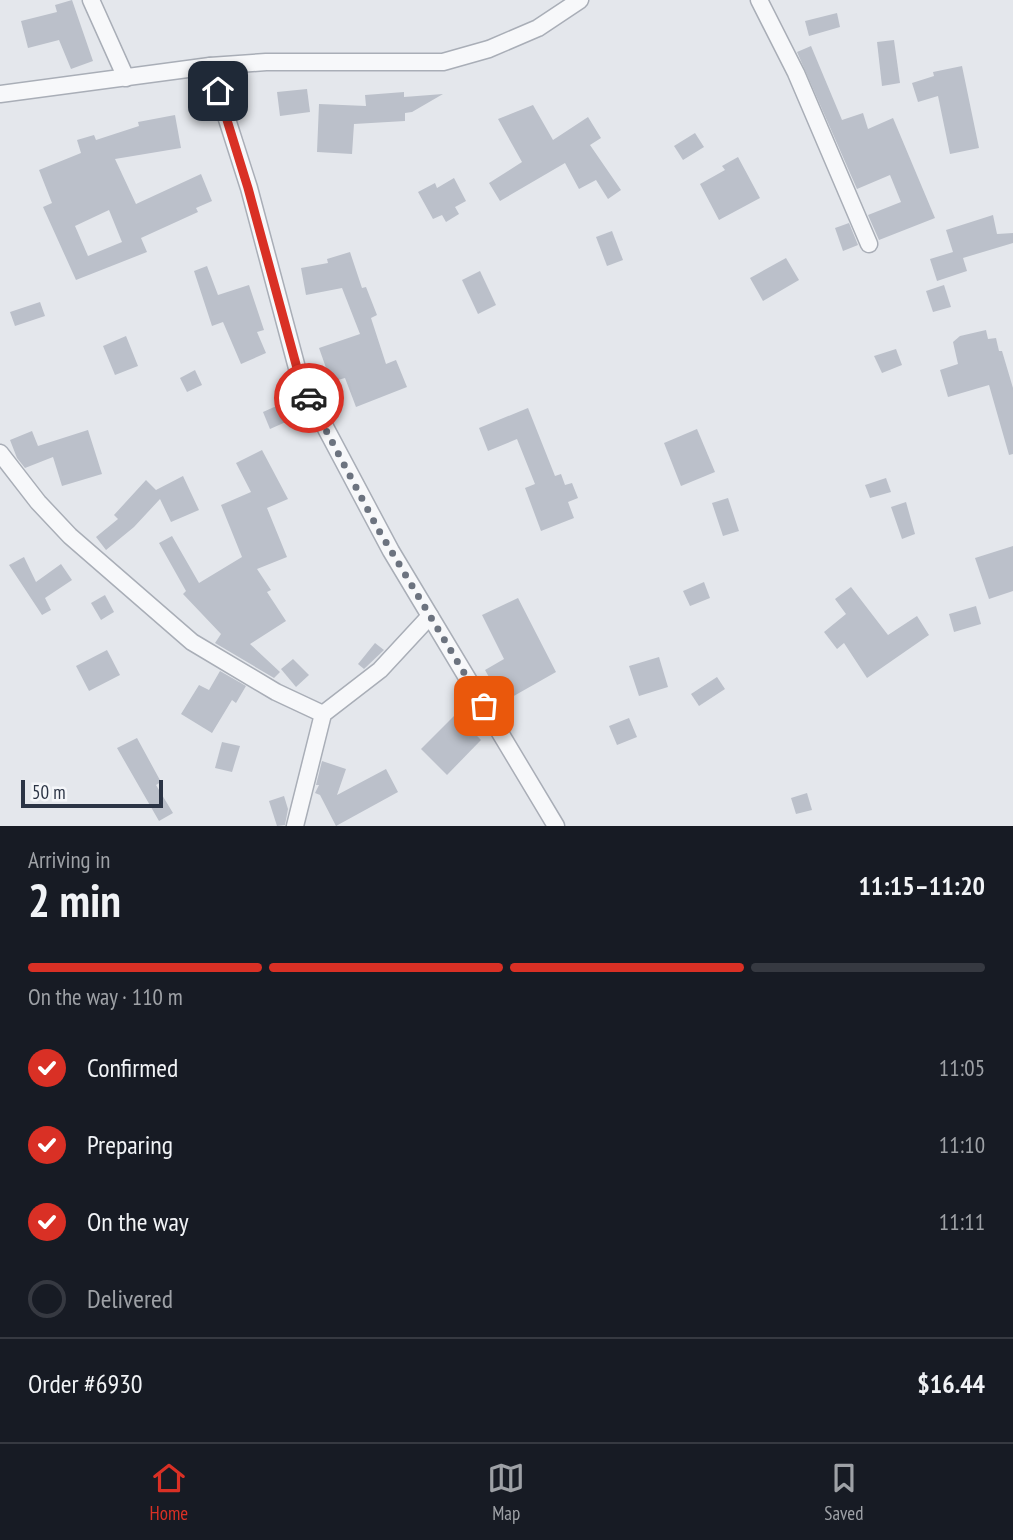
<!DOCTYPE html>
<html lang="en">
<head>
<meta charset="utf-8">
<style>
	:root { --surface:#171b24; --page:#20242c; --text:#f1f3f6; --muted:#9ea1a6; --line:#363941; --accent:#d93025 }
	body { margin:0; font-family:"PT Sans Narrow",sans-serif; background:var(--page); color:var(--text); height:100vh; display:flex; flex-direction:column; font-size:26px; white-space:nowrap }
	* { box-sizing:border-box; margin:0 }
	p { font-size:23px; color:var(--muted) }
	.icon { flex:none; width:38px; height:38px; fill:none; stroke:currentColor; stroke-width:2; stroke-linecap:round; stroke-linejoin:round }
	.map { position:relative; height:826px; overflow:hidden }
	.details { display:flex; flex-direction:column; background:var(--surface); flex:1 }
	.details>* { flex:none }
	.scale { position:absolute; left:21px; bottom:18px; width:142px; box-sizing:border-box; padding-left:7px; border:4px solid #2b3445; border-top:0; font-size:19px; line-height:24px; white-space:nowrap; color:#2b3445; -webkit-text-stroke:5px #f4f6f9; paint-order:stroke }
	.pin { position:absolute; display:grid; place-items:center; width:60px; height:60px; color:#fff; margin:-30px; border-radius:14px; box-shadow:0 4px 10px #0006 }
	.courier { position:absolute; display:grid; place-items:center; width:70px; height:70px; margin:-35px; border:5px solid #d93025; border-radius:50%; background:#fff; color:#222; box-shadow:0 2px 9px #0007 }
	.overview em { font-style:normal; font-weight:700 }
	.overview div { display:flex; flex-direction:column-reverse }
	.overview { display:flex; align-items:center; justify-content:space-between; height:119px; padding:0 28px }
	h1 { font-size:46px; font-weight:700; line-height:52px }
	.bar { display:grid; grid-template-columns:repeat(4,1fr); gap:10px 7px; align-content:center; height:84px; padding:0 28px }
	.bar i { height:9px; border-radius:5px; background:var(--line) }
	.bar .active { background:var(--accent) }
	.bar p { grid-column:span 4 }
	.line { display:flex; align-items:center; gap:18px; padding:0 28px; border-top:2px solid var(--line) }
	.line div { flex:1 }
	ol { padding:0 28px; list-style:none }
	li { display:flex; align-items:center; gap:21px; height:77px }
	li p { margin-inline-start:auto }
	li .icon { padding:7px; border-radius:50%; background:var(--accent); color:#fff; stroke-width:4 }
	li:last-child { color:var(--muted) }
	li i { width:38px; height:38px; border:4px solid var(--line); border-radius:50% }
	.tab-bar { display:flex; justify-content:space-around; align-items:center; height:98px; border-top:2px solid var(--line); background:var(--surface); font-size:19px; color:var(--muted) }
	.tab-bar a { display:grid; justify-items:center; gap:4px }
	.tab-bar .active { color:var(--accent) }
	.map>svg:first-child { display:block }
	.building { fill:#bbc0ca; fill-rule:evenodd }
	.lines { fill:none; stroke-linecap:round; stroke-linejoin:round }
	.street-casing { stroke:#a9aeb7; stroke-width:19 }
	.street { stroke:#f7f8fa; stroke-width:16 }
	.done { stroke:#6c737f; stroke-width:7; stroke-dasharray:0 12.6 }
	.route { stroke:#d93025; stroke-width:9 }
</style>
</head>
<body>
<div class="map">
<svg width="1013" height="826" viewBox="0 0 1013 826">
	<rect width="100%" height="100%" fill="#e4e7ec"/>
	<g class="building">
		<path d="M 72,0 L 93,61 L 71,69 L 59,40 L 28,48 L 21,21 L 57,12 L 55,5 Z"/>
		<path d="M 837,13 L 840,27 L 809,36 L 805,21 Z"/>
		<path d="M 894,40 L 900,83 L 882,86 L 877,42 Z"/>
		<path d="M 811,46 L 842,120 L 863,113 L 868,129 L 893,118 L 935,218 L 879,240 L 868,215 L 901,202 L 890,175 L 857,189 L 797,52 Z"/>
		<path d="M 962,66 L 979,148 L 950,154 L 938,96 L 918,102 L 912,83 L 934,76 L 933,72 Z"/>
		<path d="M 307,89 L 310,112 L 280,116 L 277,92 Z"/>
		<path d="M 404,92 L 404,97 L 443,94 L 412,112 L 405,113 L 405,121 L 354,124 L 352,154 L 317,152 L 319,104 L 366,106 L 365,95 Z"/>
		<path d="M 533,105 L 553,140 L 588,117 L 601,138 L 590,145 L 621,190 L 608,199 L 596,180 L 579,189 L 565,163 L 500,201 L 489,183 L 522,162 L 498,119 Z"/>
		<path d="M 175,115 L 181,148 L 115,159 L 136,204 L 201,174 L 212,201 L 196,208 L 198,212 L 141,238 L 147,252 L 76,280 L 43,207 L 52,203 L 39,170 L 81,153 L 77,140 L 94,135 L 96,140 L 139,126 L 138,122 ZM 109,210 L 122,242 L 88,256 L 75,226 Z"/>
		<path d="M 695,133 L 704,147 L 683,160 L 674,146 Z"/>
		<path d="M 738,157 L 760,198 L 719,220 L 700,184 L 725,170 L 722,166 Z"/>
		<path d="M 454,178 L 466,201 L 455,207 L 459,214 L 446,222 L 442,215 L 433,219 L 418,192 L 435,183 L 437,188 Z"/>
		<path d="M 993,215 L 997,234 L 1013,233 L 1013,243 L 963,258 L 967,271 L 937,281 L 930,259 L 953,252 L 946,230 Z"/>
		<path d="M 849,223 L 858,245 L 843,251 L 835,228 Z"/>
		<path d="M 612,231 L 623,260 L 607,266 L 596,237 Z"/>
		<path d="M 350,252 L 362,288 L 366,287 L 377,315 L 371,318 L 386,364 L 396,360 L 407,387 L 356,407 L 345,378 L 331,382 L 319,348 L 360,334 L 342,288 L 306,295 L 301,268 L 328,263 L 327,259 Z"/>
		<path d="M 786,258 L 799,280 L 763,301 L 750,278 Z"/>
		<path d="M 207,266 L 218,295 L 249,285 L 264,330 L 257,332 L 266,353 L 241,364 L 223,322 L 212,326 L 194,271 Z"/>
		<path d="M 480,271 L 496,305 L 478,314 L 462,280 Z"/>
		<path d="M 944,285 L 951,307 L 933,312 L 926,291 Z"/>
		<path d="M 40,302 L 45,316 L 15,326 L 10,312 Z"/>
		<path d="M 986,330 L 988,339 L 996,338 L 999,351 L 1002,351 L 1013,388 L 1013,454 L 1009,455 L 989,385 L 948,397 L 940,370 L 958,364 L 953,342 L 960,336 Z"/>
		<path d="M 126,336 L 138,366 L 115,375 L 103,346 Z"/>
		<path d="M 896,349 L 902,365 L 882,373 L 874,356 Z"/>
		<path d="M 195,370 L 202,385 L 187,392 L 180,378 Z"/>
		<path d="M 281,404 L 288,421 L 270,429 L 263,412 Z"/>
		<path d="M 528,408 L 555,476 L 561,474 L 565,485 L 572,483 L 578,498 L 568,502 L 574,518 L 541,531 L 525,488 L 535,484 L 517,439 L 488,451 L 479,428 Z"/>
		<path d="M 697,429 L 715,472 L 681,486 L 664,443 Z"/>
		<path d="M 88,430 L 102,474 L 62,486 L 53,457 L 25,468 L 17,458 L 10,440 L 32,431 L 38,446 Z"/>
		<path d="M 262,450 L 288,499 L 267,508 L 287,557 L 257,569 L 271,590 L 267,592 L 286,621 L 250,644 L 280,672 L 274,678 L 215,643 L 221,634 L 183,594 L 186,591 L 159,543 L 172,536 L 199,583 L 242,557 L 221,505 L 251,492 L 236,463 Z"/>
		<path d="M 183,476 L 199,510 L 171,522 L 160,499 L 134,527 L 106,550 L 96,537 L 118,519 L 114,515 L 146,480 L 156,490 Z"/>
		<path d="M 886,478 L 891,492 L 870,498 L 865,485 Z"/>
		<path d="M 728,498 L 739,531 L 723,536 L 712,503 Z"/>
		<path d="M 906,502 L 915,534 L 902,539 L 891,507 Z"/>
		<path d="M 1013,546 L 1013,591 L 989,599 L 975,558 Z"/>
		<path d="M 24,557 L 36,582 L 61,564 L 72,580 L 45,598 L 51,610 L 42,615 L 9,565 Z"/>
		<path d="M 704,582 L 710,598 L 690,606 L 683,591 Z"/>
		<path d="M 851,587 L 888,635 L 917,616 L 929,635 L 867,678 L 844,643 L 837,649 L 824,632 L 846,614 L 835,599 Z"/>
		<path d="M 105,595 L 114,612 L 101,620 L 91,603 Z"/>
		<path d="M 518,598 L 556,672 L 503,702 L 485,670 L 504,659 L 482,615 Z"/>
		<path d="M 976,606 L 981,624 L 954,632 L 949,614 Z"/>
		<path d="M 375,643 L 384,650 L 364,669 L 358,664 Z"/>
		<path d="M 107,650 L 120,675 L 89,691 L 76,666 Z"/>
		<path d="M 659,657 L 668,687 L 639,696 L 629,666 Z"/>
		<path d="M 293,659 L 309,675 L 296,687 L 281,669 Z"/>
		<path d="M 220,671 L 246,686 L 236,703 L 232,700 L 212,733 L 181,714 L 199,685 L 209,690 Z"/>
		<path d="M 717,677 L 725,689 L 699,706 L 691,694 Z"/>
		<path d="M 456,714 L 481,740 L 447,775 L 421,749 Z"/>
		<path d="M 629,718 L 637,737 L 617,745 L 609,726 Z"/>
		<path d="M 137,738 L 161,782 L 156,785 L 173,813 L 159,821 L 117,748 Z"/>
		<path d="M 222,742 L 240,746 L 232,772 L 215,768 Z"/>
		<path d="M 322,761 L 346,769 L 337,795 L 386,769 L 398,792 L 336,826 L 320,795 L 315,793 L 319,785 L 316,785 Z"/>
		<path d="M 807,793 L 812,810 L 796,814 L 791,798 Z"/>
		<path d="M 284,796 L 288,809 L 285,825 L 277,826 L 269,801 Z"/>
	</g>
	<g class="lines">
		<defs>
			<g id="street">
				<path d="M 91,0 L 126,78"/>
				<path d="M 759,0 L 796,73 L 869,244"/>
				<path d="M 210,66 L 249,188 L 297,368 L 306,391 L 391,551 L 556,826"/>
				<path d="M 0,94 L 210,66 L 266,62 L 443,62 L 489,49 L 538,28 L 580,0"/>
				<path d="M 0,453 L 38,502 L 70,536 L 192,642 L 276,692 L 323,714"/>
				<path d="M 295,826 L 323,714 L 380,670 L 430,616"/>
			</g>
		</defs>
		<use href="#street" class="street-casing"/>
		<use href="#street" class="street"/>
	</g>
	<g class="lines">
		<path class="done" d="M 309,398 L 378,529 L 484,706"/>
		<path class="route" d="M 218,91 L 248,188 L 297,368 L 309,398"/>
	</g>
</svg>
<div class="scale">50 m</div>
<div class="pin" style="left:484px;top:706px;background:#ea580c"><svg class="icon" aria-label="bag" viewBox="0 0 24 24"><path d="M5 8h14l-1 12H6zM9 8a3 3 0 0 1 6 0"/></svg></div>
<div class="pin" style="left:218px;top:91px;background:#1f2937"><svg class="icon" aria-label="home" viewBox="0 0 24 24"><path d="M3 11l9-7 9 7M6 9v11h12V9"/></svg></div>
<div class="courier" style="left:309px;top:398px"><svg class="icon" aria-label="car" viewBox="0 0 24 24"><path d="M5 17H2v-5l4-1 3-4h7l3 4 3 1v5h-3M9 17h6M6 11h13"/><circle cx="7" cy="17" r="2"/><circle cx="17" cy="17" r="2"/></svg></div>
</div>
<section class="details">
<div class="overview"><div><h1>2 min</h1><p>Arriving in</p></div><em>11:15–11:20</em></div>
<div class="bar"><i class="active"></i><i class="active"></i><i class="active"></i><i></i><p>On the way · 110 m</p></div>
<ol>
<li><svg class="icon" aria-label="check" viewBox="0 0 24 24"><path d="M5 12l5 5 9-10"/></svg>Confirmed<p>11:05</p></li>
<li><svg class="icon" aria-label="check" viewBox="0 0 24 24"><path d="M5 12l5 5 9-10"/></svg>Preparing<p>11:10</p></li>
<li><svg class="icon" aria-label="check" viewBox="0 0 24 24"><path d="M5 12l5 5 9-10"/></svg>On the way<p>11:11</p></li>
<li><i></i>Delivered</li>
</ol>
<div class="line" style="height:91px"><div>Order #6930</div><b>$16.44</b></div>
</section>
<nav class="tab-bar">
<a class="active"><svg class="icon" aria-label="home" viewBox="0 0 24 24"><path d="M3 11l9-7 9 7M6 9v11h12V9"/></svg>Home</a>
<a><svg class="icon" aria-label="map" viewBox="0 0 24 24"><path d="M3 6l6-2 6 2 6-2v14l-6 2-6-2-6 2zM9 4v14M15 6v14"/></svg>Map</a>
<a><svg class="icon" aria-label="saved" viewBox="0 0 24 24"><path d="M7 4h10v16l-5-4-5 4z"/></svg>Saved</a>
</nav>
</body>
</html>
